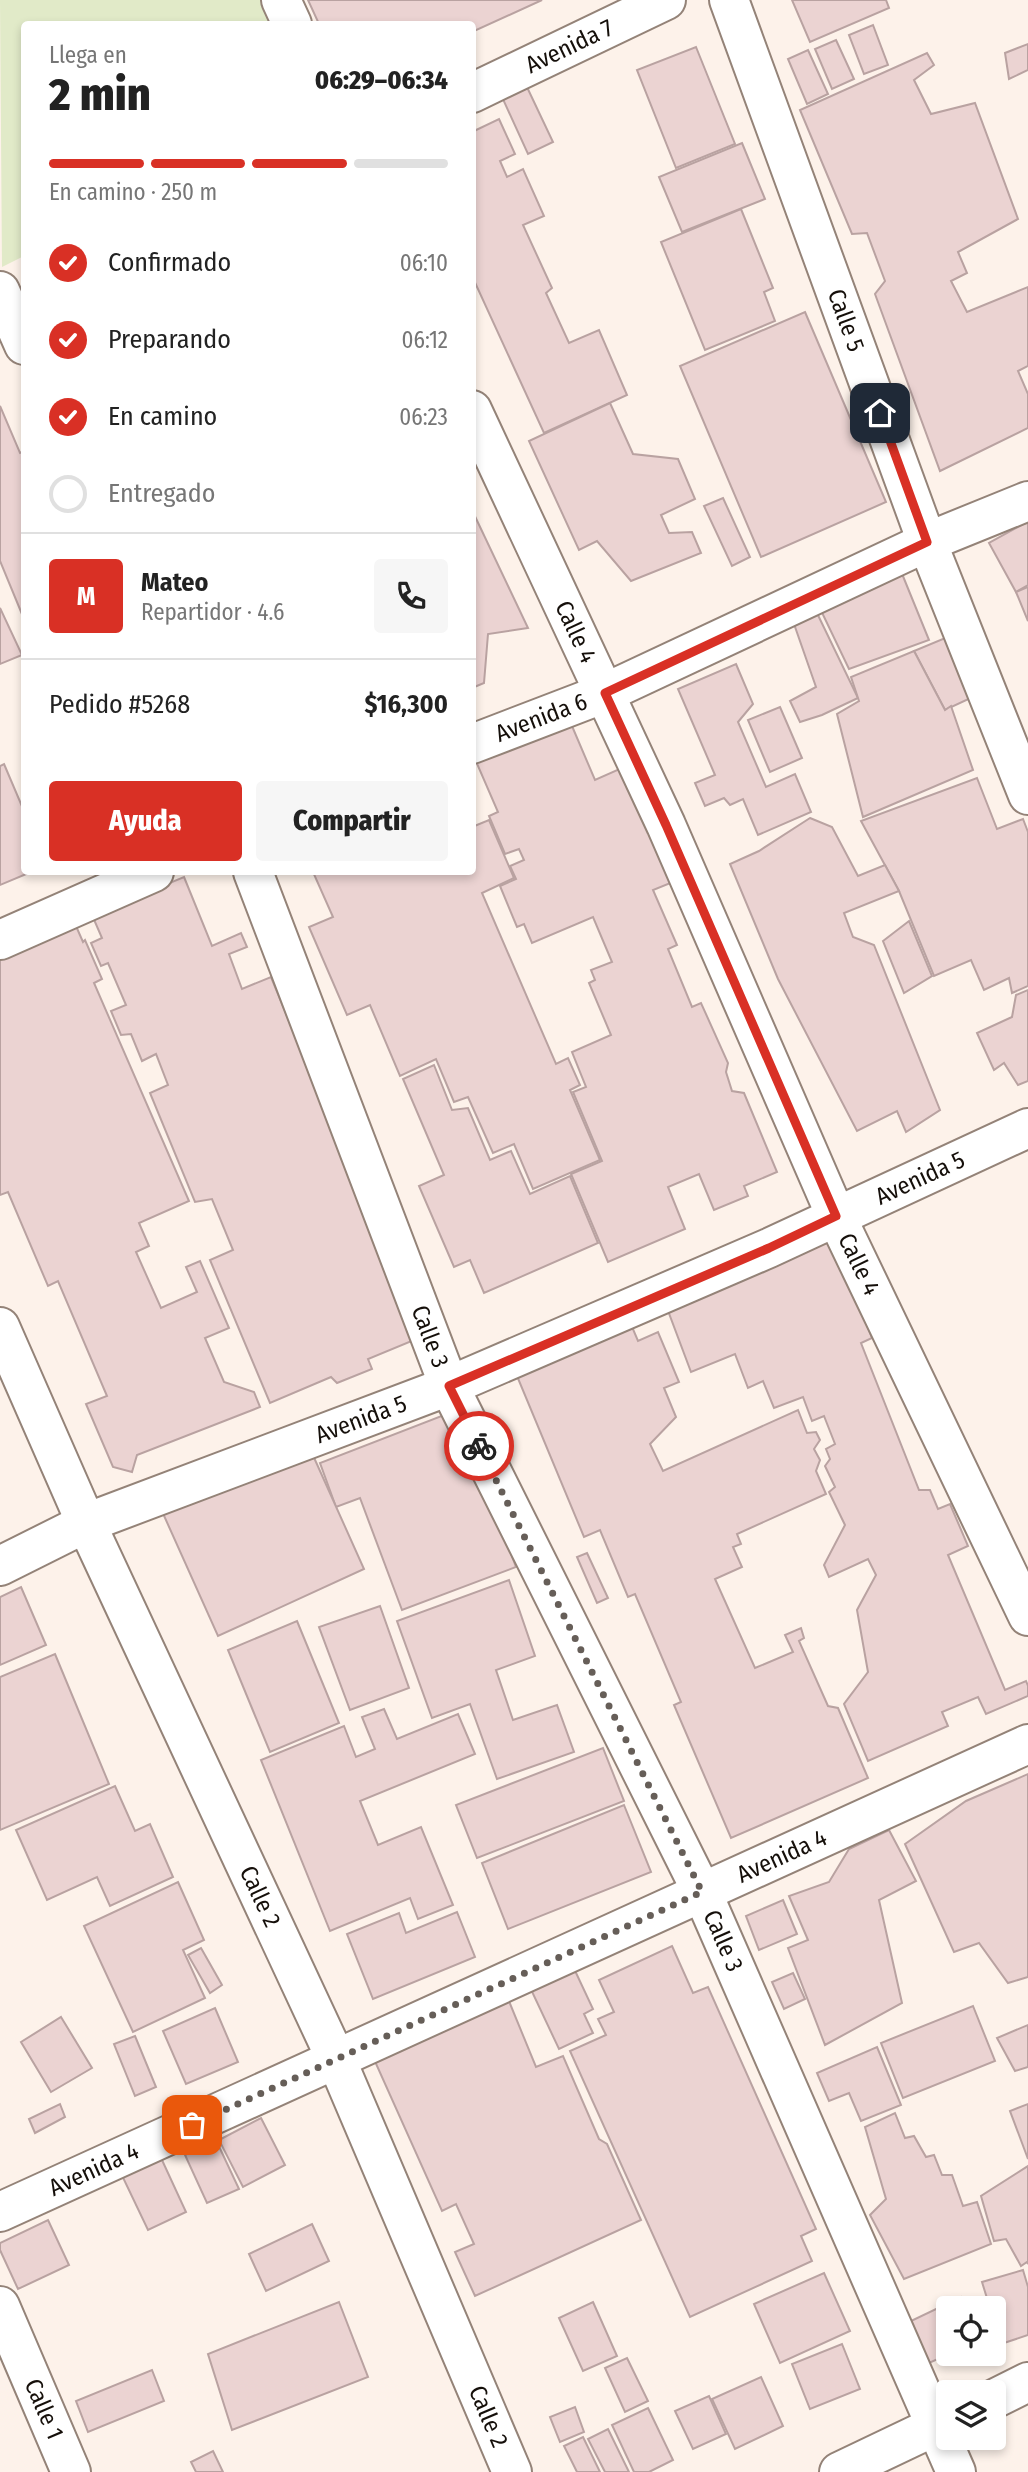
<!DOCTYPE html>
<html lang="es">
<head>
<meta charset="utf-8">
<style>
	:root { --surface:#fff; --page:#f6f6f6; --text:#222; --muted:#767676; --line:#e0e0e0; --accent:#d93025 }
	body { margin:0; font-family:"Fira Sans Condensed",sans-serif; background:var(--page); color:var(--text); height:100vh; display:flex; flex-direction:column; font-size:26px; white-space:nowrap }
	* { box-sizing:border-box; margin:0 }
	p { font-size:23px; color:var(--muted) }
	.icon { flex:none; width:38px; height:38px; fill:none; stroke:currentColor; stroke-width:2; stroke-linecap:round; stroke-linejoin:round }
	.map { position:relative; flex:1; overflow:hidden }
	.side { position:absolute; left:21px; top:21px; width:455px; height:854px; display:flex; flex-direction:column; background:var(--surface); border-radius:7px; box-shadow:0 4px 10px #0003 }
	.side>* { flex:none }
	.buttons { position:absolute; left:936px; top:2296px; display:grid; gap:14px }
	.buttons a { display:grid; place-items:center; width:70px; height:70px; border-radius:7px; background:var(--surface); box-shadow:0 4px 10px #0003; font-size:35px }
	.pin { position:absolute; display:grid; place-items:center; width:60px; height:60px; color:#fff; margin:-30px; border-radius:14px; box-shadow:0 4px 10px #0006 }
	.courier { position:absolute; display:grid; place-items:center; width:70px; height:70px; margin:-35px; border:5px solid #d93025; border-radius:50%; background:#fff; color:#222; box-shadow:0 2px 9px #0007 }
	.summary em { font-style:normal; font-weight:800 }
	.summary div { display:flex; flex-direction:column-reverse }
	.summary { display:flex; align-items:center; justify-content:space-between; height:119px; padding:0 28px }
	h1 { font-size:46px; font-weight:800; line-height:52px }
	.bar { display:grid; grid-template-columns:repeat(4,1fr); gap:10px 7px; align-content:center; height:84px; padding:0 28px }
	.bar i { height:9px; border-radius:5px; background:var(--line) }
	.bar .active { background:var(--accent) }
	.bar p { grid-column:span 4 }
	.line { display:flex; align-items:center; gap:18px; padding:0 28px; border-top:2px solid var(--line) }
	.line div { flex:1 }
	.round { display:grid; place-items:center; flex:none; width:74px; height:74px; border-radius:7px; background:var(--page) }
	ol { padding:0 28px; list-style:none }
	li { display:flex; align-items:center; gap:21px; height:77px }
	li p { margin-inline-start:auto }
	li .icon { padding:7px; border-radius:50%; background:var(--accent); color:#fff; stroke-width:4 }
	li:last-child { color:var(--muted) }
	li i { width:38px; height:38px; border:4px solid var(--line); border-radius:50% }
	.action { display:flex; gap:14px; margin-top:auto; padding:14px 28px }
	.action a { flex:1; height:80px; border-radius:7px; background:var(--accent); color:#fff; font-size:28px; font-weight:800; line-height:80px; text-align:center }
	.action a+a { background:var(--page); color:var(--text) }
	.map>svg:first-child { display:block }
	.green { fill:#e1eac8 }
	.building { fill:#ebd3d2; stroke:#b9a2a1; stroke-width:2 }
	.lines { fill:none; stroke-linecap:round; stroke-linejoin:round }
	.street-casing { stroke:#948378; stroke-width:42 }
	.secondary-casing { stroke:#948378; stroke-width:42 }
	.street { stroke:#fff; stroke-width:38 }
	.secondary { stroke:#fff; stroke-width:38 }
	.done { stroke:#665e58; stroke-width:7; stroke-dasharray:0 12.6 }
	.route { stroke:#d93025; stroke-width:9 }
	.labels { text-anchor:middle; stroke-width:6; stroke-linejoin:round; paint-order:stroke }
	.street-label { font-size:24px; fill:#150f0a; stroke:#fff }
</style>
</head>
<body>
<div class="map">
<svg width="1028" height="2472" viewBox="0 0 1028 2472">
	<rect width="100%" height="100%" fill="#fdf2ea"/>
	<path class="green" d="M 0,0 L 266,0 L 277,24 L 24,24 L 24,256 L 2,267 Z"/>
	<g class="building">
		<path d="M 308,0 L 542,0 L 472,32 L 472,24 L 319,24 Z"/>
		<path d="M 792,0 L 886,0 L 889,8 L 810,42 Z"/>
		<path d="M 873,25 L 888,65 L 864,74 L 849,35 Z"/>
		<path d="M 836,40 L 854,79 L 832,89 L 815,49 Z"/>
		<path d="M 1028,44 L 1028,70 L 1009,79 L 1005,53 Z"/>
		<path d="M 696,47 L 735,144 L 676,168 L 637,70 Z"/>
		<path d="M 808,50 L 828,94 L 807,104 L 788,59 Z"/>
		<path d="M 927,53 L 934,65 L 914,80 L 931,114 L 975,103 L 1018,219 L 958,252 L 967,273 L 951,281 L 967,312 L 1028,287 L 1028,366 L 1018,371 L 1028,394 L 1028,428 L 940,471 L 875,294 L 885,281 L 867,233 L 852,234 L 800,110 Z"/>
		<path d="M 526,85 L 553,142 L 528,154 L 502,97 Z"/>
		<path d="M 499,119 L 515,154 L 500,161 L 507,177 L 523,169 L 544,216 L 523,225 L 552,288 L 546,293 L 569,343 L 599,330 L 627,395 L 544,433 L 472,276 L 472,132 Z"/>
		<path d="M 742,143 L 765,199 L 682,232 L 659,177 Z"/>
		<path d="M 741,209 L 773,288 L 764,292 L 775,321 L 705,350 L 661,242 Z"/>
		<path d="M 805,312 L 886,502 L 761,557 L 680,366 Z"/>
		<path d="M 610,403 L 633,454 L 678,459 L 695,499 L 661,515 L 669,533 L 692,532 L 701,553 L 631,581 L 597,541 L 579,550 L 529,441 Z"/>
		<path d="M 0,406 L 20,453 L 24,451 L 24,619 L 0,561 Z"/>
		<path d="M 723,498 L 750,557 L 732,566 L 704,506 Z"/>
		<path d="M 1028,500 L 1028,585 L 1016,592 L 989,543 L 1025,523 Z"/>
		<path d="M 472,510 L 528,628 L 488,634 L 484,683 L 472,688 Z"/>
		<path d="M 896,559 L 929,640 L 849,669 L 815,598 Z"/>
		<path d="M 1028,587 L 1028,621 L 1016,592 Z"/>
		<path d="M 0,608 L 22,655 L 0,664 Z"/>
		<path d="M 816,611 L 858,698 L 822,715 L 800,722 L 790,701 L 816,687 L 793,621 Z"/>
		<path d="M 950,636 L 975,696 L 945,710 L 914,651 Z"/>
		<path d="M 914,651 L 945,710 L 951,706 L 973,770 L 863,817 L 837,714 L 859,701 L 851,677 Z"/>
		<path d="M 736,664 L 753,704 L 738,722 L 766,787 L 795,774 L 811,812 L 758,835 L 743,799 L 730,805 L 724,798 L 705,806 L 695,783 L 715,775 L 678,689 Z"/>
		<path d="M 780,707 L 802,758 L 770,772 L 748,720 Z"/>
		<path d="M 569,719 L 595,780 L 624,767 L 673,882 L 653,890 L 677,945 L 668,949 L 692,1007 L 701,1003 L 728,1063 L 726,1072 L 732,1091 L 744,1093 L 777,1172 L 744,1186 L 748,1196 L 714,1210 L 699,1174 L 668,1187 L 685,1229 L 608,1262 L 571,1174 L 602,1161 L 573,1092 L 586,1087 L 572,1052 L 611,1035 L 589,983 L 595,980 L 591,970 L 612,962 L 593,917 L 532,943 L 524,924 L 517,927 L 500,886 L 516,879 L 510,866 L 524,860 L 519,849 L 505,854 L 489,816 L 498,812 L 475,759 Z"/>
		<path d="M 4,764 L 24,811 L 24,872 L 31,872 L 0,885 L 0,766 Z"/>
		<path d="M 977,778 L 997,829 L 1023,819 L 1028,832 L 1028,986 L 1012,993 L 1009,978 L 984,990 L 971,960 L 934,976 L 899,891 L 861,821 Z"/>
		<path d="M 810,818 L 832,827 L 858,876 L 885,865 L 899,891 L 844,913 L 853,937 L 874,945 L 940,1110 L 906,1132 L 897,1111 L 857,1131 L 778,979 L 730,864 L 759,851 Z"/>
		<path d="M 489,820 L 514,878 L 482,893 L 556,1064 L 568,1058 L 580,1085 L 570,1090 L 600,1160 L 533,1189 L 514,1144 L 493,1153 L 468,1097 L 454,1102 L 436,1059 L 400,1076 L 370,1005 L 347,1015 L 309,927 L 333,917 L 313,872 L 472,872 L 472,827 Z"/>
		<path d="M 184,877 L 212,946 L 241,933 L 247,947 L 229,954 L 242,989 L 271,977 L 419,1338 L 368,1359 L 372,1369 L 337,1383 L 331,1377 L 270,1403 L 210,1260 L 233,1250 L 212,1199 L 195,1202 L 150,1093 L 168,1085 L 156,1054 L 142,1061 L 131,1034 L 121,1035 L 111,1011 L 126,1005 L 108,963 L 101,966 L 91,943 L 102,938 L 92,915 Z"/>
		<path d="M 72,917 L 83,942 L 85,940 L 102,979 L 94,983 L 189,1201 L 139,1223 L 149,1246 L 136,1252 L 161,1308 L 197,1292 L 186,1267 L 200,1261 L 229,1328 L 205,1338 L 224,1382 L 254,1392 L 260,1407 L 137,1455 L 132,1472 L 113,1467 L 86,1404 L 107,1396 L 58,1281 L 48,1286 L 8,1192 L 0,1195 L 0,948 Z"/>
		<path d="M 909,921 L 932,976 L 904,993 L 883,941 Z"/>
		<path d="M 1028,990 L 1028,1081 L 1018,1085 L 1004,1063 L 994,1070 L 977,1033 L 1012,1017 L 1016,995 Z"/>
		<path d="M 434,1065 L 452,1110 L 468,1108 L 490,1160 L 511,1151 L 530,1194 L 570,1176 L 598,1243 L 484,1293 L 470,1260 L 454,1267 L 419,1186 L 444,1175 L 403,1079 Z"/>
		<path d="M 834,1240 L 872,1338 L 861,1343 L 919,1490 L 930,1490 L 938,1509 L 950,1504 L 968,1546 L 948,1555 L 1005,1690 L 1026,1681 L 1028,1686 L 1028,1696 L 986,1714 L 978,1697 L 942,1712 L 948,1726 L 868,1761 L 844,1704 L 868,1672 L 857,1610 L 876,1575 L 868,1559 L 829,1577 L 824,1565 L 845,1525 L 829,1492 L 835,1487 L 825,1466 L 830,1459 L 826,1449 L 835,1444 L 824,1416 L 812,1421 L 803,1397 L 774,1408 L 763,1381 L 748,1388 L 735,1354 L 691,1372 L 664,1300 Z"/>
		<path d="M 627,1315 L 638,1341 L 658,1332 L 679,1382 L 664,1388 L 676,1417 L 650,1444 L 663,1471 L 798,1410 L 807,1433 L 816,1432 L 820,1440 L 814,1449 L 820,1460 L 816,1471 L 826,1494 L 737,1534 L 741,1544 L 733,1547 L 742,1567 L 715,1579 L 755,1668 L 793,1652 L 785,1635 L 801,1628 L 804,1638 L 799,1641 L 828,1706 L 838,1708 L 868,1778 L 731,1838 L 674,1705 L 681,1702 L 635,1594 L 628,1597 L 600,1530 L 584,1537 L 512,1364 Z"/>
		<path d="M 457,1410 L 516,1567 L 402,1610 L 360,1498 L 336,1507 L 320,1463 Z"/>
		<path d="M 307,1442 L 364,1569 L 218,1636 L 161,1509 Z"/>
		<path d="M 587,1553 L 608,1598 L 597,1603 L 577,1557 Z"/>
		<path d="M 509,1580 L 535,1656 L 496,1670 L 513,1720 L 557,1705 L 574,1752 L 497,1779 L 470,1704 L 432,1718 L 397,1621 Z"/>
		<path d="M 21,1587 L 46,1645 L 0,1665 L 0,1597 Z"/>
		<path d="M 380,1606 L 409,1688 L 350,1710 L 319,1627 Z"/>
		<path d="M 297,1621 L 339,1723 L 270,1752 L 228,1650 Z"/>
		<path d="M 55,1654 L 109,1784 L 0,1830 L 0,1677 Z"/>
		<path d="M 384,1709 L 397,1739 L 458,1714 L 475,1754 L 360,1801 L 378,1845 L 421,1827 L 453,1905 L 418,1919 L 410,1898 L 330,1931 L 261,1760 L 344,1726 L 356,1757 L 375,1749 L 362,1717 Z"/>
		<path d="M 603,1748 L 624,1801 L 477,1858 L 456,1805 Z"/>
		<path d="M 1028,1774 L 1028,1977 L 1008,1983 L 979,1943 L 954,1952 L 905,1844 L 966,1801 Z"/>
		<path d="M 115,1786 L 135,1831 L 150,1824 L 173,1877 L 110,1906 L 97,1877 L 47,1900 L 16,1830 Z"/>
		<path d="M 624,1805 L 651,1872 L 508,1929 L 482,1863 Z"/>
		<path d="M 889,1830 L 916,1881 L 879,1900 L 902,2003 L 825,2045 L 788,1948 L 808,1940 L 789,1896 L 829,1882 L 849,1849 Z"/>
		<path d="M 178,1882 L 204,1940 L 183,1950 L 205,1998 L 133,2032 L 84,1926 Z"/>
		<path d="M 783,1900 L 797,1934 L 759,1950 L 746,1916 Z"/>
		<path d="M 457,1912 L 475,1957 L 373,1999 L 347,1934 L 399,1913 L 406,1933 Z"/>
		<path d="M 672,1946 L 693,1993 L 708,1987 L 816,2229 L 801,2236 L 812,2261 L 690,2317 L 570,2051 L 606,2035 L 598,2019 L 614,2012 L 599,1980 Z"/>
		<path d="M 201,1948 L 222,1985 L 210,1993 L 188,1955 Z"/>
		<path d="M 570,1960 L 593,2009 L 584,2014 L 593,2033 L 559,2049 L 527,1981 Z"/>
		<path d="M 793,1973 L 805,1999 L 784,2009 L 772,1982 Z"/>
		<path d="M 504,1989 L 536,2067 L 563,2056 L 599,2139 L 607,2144 L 641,2220 L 475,2296 L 455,2252 L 474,2244 L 456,2204 L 442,2211 L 373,2057 Z"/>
		<path d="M 973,2006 L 995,2061 L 903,2098 L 881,2043 Z"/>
		<path d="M 215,2008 L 238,2062 L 186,2084 L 163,2031 Z"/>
		<path d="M 61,2017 L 92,2068 L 51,2092 L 21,2042 Z"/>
		<path d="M 1028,2025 L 1028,2067 L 1015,2071 L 997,2038 Z"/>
		<path d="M 135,2036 L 156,2087 L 135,2096 L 114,2044 Z"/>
		<path d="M 877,2047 L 901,2105 L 861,2121 L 849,2093 L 829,2101 L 817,2073 Z"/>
		<path d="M 60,2104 L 65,2117 L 35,2133 L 29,2119 Z"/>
		<path d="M 1028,2104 L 1028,2159 L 1010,2111 Z"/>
		<path d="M 895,2113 L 905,2138 L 914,2136 L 926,2157 L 934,2155 L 942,2175 L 952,2175 L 963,2206 L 977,2202 L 991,2244 L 904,2279 L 870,2215 L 886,2199 L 865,2127 Z"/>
		<path d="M 261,2118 L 285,2165 L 243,2187 L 219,2140 Z"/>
		<path d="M 216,2140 L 239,2189 L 207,2203 L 185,2155 Z"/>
		<path d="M 156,2147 L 186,2212 L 148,2230 L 117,2165 Z"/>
		<path d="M 1028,2166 L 1028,2264 L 1027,2262 L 1021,2266 L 1006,2239 L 994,2241 L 981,2196 Z"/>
		<path d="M 48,2220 L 69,2265 L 18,2289 L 0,2250 L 0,2243 Z"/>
		<path d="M 312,2224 L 329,2261 L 266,2291 L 249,2254 Z"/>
		<path d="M 1023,2270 L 1028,2287 L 1028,2335 L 1001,2344 L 994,2322 L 994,2308 L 990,2308 L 982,2282 Z"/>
		<path d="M 824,2273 L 850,2331 L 780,2363 L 754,2304 Z"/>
		<path d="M 961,2297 L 966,2308 L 948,2308 L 949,2354 L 929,2363 L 911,2321 Z"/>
		<path d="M 339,2302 L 368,2377 L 232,2430 L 208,2354 Z"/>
		<path d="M 593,2302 L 617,2356 L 583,2371 L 559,2318 Z"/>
		<path d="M 842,2344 L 860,2389 L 810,2409 L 792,2364 Z"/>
		<path d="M 627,2358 L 648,2401 L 625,2412 L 605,2368 Z"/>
		<path d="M 152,2370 L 164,2401 L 88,2432 L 76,2401 Z"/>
		<path d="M 761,2377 L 783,2426 L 735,2449 L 712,2399 Z"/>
		<path d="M 709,2396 L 726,2434 L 693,2449 L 675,2411 Z"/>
		<path d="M 575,2407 L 584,2432 L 560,2442 L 550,2417 Z"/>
		<path d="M 648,2408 L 673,2460 L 649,2472 L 634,2472 L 612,2425 Z"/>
		<path d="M 608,2429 L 629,2472 L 605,2472 L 588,2439 Z"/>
		<path d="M 583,2437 L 600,2472 L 577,2472 L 564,2446 Z"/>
		<path d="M 213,2451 L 223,2472 L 196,2472 L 191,2462 Z"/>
	</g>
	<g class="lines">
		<defs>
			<g id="street">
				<path d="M 281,0 L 292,24"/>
				<path id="s1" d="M 729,0 L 927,542 L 1028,795"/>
				<path id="s2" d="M 472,93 L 666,0"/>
				<path d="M 0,291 L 24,345"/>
				<path id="s3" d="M 472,410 L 666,825 L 836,1216 L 1028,1616"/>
				<path id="s4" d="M 472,744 L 605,693 L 927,542 L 1028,501"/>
				<path id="s5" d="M 253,872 L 449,1386 L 702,1892 L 956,2472"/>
				<path d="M 0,940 L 154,872"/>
				<path id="s6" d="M 0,1566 L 86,1523 L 449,1386 L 769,1248 L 1028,1128"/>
				<path id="s7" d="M 0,2212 L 1028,1744"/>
				<path id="s8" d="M 0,2306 L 71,2472"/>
				<path d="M 994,2399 L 1028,2382"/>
				<path d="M 839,2472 L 948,2420"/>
			</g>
			<g id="secondary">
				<path id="s9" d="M 0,1327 L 86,1523 L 336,2059 L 512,2472"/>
			</g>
		</defs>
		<use href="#street" class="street-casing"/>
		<use href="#secondary" class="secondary-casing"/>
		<use href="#street" class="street"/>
		<use href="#secondary" class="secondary"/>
	</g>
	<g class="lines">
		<path class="done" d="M 192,2125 L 702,1892 L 479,1446"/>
		<path class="route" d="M 479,1446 L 449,1386 L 769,1248 L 836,1216 L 666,825 L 605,693 L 927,542 L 880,413"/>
	</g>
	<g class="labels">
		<g class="street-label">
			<text dy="8" stroke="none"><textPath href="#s2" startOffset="108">Avenida 7</textPath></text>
			<text dy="8" stroke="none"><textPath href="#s1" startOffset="341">Calle 5</textPath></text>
			<text dy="8" stroke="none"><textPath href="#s3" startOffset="245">Calle 4</textPath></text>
			<text dy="8" stroke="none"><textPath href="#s4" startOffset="74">Avenida 6</textPath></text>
			<text dy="8" stroke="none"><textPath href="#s6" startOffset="999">Avenida 5</textPath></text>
			<text dy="8" stroke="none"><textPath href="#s3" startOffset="938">Calle 4</textPath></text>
			<text dy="8" stroke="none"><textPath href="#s5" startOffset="497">Calle 3</textPath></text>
			<text dy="8" stroke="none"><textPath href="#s6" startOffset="390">Avenida 5</textPath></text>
			<text dy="8" stroke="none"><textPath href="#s7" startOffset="859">Avenida 4</textPath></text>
			<text dy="8" stroke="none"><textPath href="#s9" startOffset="626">Calle 2</textPath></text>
			<text dy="8" stroke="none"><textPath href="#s5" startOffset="1169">Calle 3</textPath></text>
			<text dy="8" stroke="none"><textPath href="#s7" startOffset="103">Avenida 4</textPath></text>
			<text dy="8" stroke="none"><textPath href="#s8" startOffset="112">Calle 1</textPath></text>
			<text dy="8" stroke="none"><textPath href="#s9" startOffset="1194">Calle 2</textPath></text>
		</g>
	</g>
</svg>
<div class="buttons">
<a><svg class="icon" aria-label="locate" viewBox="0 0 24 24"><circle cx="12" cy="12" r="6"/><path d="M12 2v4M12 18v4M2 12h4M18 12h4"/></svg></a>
<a><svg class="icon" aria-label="layers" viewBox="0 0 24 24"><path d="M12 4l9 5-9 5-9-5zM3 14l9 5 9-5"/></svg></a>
</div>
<div class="pin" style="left:192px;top:2125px;background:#ea580c"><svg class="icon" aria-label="bag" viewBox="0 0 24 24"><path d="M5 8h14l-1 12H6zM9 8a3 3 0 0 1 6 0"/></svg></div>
<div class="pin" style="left:880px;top:413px;background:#1f2937"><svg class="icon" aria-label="home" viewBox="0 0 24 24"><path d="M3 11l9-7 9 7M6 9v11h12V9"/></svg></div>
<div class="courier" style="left:479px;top:1446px"><svg class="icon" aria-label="bike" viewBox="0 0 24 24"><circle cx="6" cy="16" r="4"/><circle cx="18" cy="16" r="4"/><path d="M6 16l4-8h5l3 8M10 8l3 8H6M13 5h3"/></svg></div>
<section class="side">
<div class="summary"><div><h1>2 min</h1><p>Llega en</p></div><em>06:29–06:34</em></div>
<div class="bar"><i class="active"></i><i class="active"></i><i class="active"></i><i></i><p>En camino · 250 m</p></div>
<ol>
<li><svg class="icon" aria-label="check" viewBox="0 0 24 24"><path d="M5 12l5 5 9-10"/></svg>Confirmado<p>06:10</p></li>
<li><svg class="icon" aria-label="check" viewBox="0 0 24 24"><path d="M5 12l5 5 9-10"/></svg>Preparando<p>06:12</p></li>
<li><svg class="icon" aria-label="check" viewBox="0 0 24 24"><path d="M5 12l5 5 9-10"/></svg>En camino<p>06:23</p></li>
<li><i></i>Entregado</li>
</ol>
<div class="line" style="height:126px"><b class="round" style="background:var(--accent);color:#fff">M</b><div><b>Mateo</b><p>Repartidor · 4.6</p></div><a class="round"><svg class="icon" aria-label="phone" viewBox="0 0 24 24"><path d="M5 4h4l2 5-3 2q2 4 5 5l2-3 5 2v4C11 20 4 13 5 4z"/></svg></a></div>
<div class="line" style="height:91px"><div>Pedido #5268</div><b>$16,300</b></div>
<div class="action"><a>Ayuda</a><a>Compartir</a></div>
</section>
</div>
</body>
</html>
